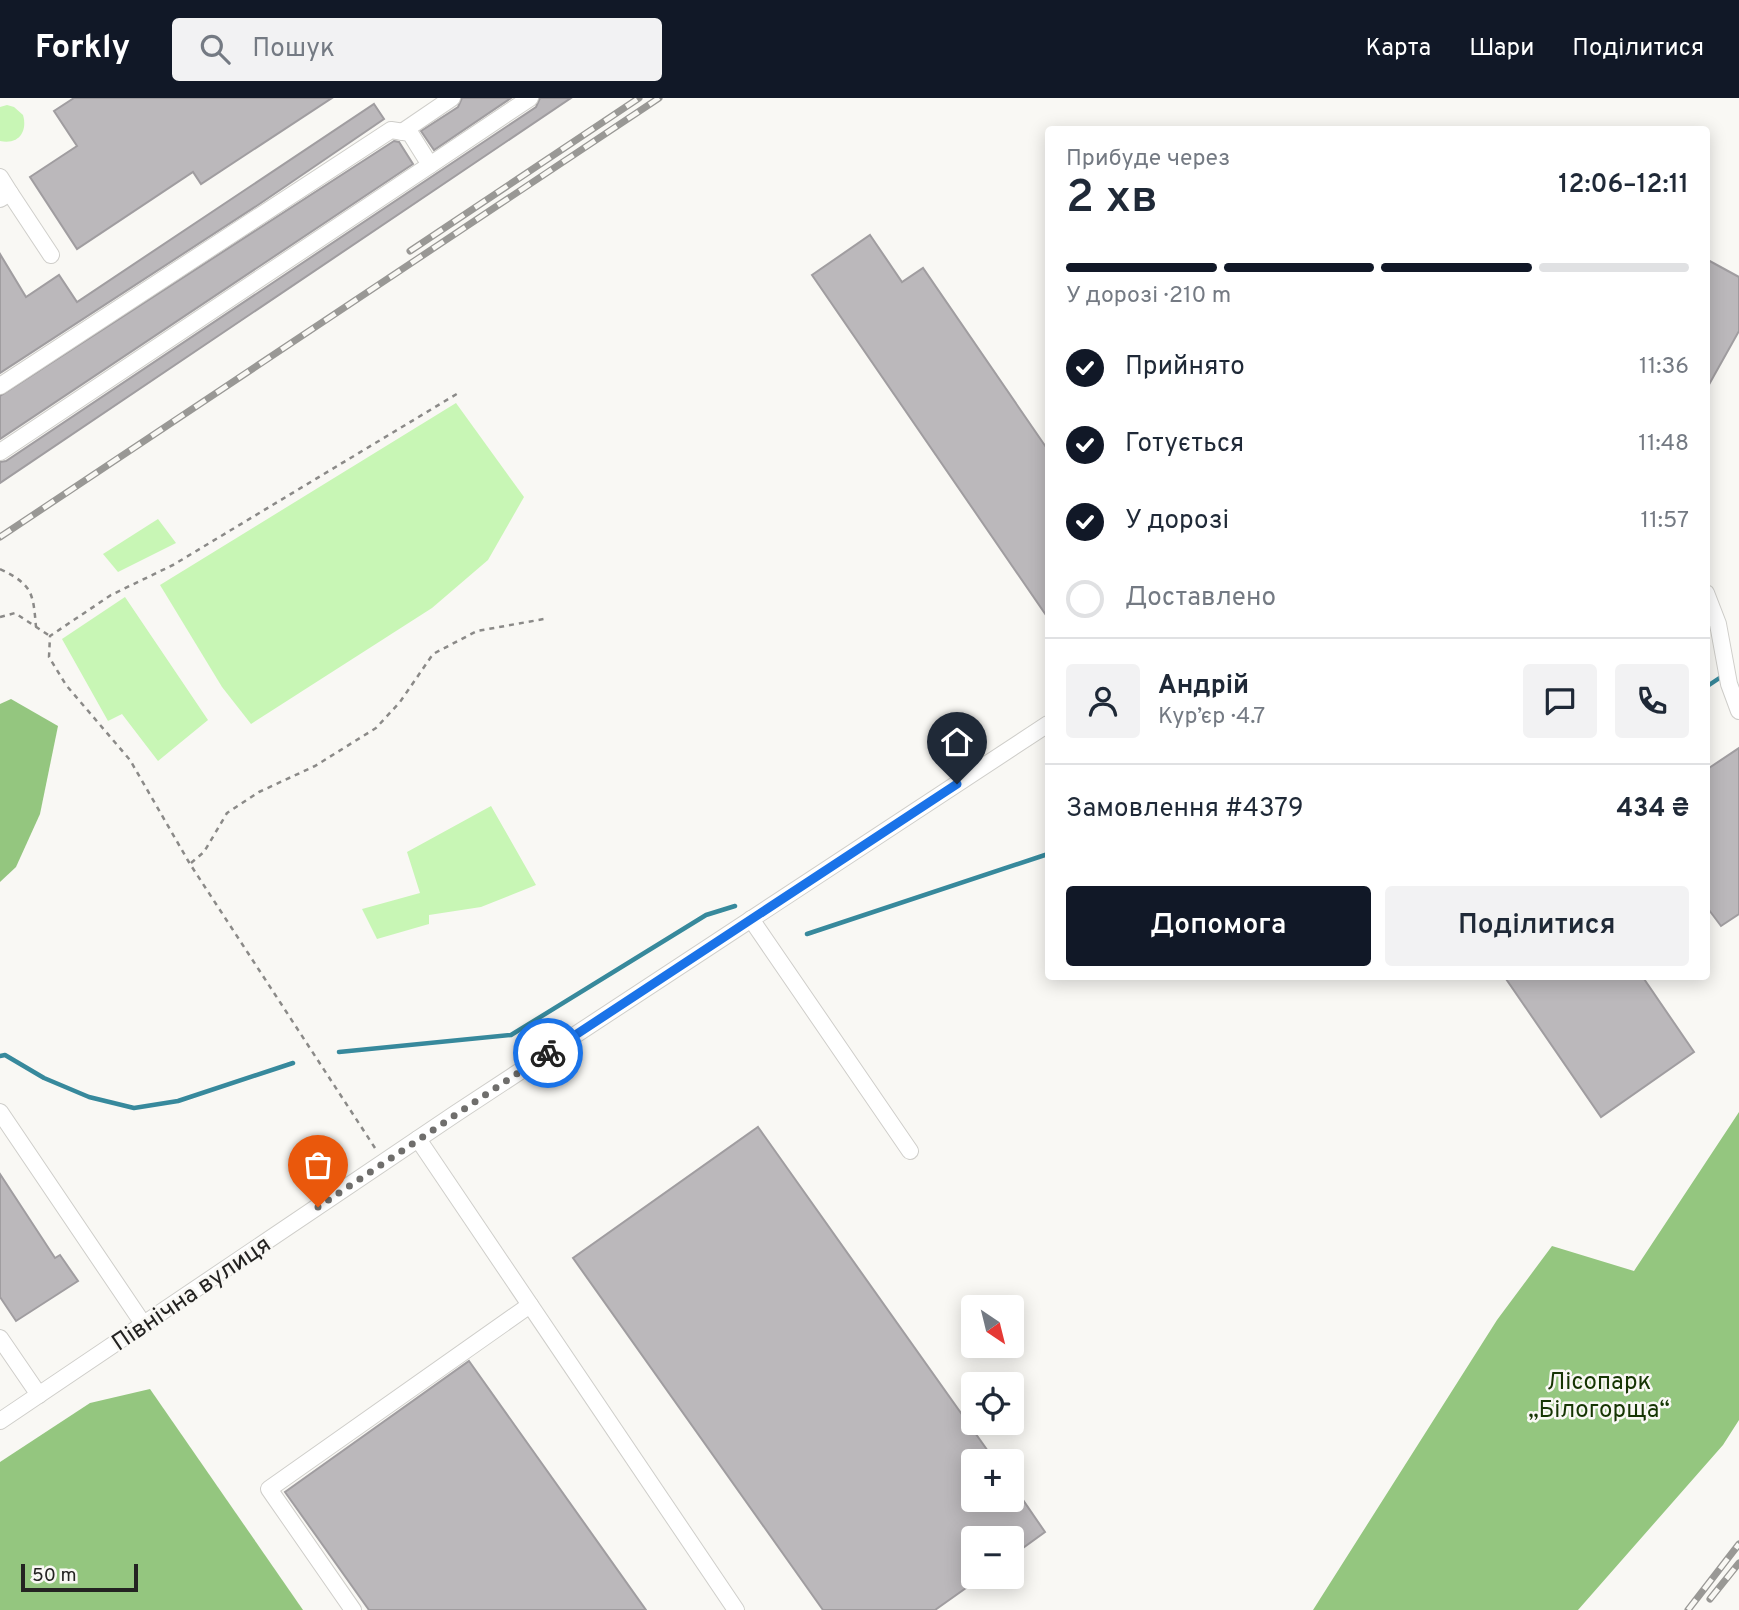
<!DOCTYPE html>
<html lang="uk">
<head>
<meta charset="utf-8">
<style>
	:root { --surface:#fff; --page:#f2f2f3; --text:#1f2937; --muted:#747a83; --line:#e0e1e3; --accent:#111827 }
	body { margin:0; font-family:Overpass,sans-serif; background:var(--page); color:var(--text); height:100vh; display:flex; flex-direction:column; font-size:26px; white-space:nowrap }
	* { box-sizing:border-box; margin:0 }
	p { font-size:23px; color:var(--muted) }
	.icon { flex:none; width:38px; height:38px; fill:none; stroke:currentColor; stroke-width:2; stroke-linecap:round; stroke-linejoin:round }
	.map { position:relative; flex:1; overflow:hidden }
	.side { position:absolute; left:1045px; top:28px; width:665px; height:854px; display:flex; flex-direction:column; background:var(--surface); border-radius:7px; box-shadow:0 4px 18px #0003 }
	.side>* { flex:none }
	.needle { width:46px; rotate:145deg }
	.controls { position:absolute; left:961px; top:1197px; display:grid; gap:14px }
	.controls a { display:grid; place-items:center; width:63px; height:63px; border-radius:7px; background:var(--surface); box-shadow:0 4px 18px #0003; font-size:35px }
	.scale { position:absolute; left:21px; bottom:18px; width:117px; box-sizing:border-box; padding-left:7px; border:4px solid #242322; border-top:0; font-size:19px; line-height:24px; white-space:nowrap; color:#242322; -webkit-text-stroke:5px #f9f8f4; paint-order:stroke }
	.pin { position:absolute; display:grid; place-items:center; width:60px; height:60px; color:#fff; margin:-72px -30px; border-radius:50% 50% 50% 0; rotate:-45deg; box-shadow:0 0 7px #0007 }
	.pin .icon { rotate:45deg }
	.courier { position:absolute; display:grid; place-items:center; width:70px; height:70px; margin:-35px; border:5px solid #1a73e8; border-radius:50%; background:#fff; color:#222; box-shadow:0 2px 9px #0007 }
	.overview em { font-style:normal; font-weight:600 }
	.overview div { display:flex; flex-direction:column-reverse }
	.overview { display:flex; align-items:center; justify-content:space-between; height:119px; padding:0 21px }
	h1 { font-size:46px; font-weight:600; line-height:52px }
	.bar { display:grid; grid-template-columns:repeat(4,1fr); gap:10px 7px; align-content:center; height:84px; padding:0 21px }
	.bar i { height:9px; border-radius:5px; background:var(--line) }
	.bar .on { background:var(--accent) }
	.bar p { grid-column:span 4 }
	.line { display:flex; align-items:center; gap:18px; padding:0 21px; border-top:2px solid var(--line) }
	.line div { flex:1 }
	.round { display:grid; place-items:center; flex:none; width:74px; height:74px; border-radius:7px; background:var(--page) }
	ol { padding:0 21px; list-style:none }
	li { display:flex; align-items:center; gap:21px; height:77px }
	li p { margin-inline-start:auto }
	li .icon { padding:7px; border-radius:50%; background:var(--accent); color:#fff; stroke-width:4 }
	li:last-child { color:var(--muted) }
	li i { width:38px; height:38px; border:4px solid var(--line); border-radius:50% }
	.primary-button { display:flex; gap:14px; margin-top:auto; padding:14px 21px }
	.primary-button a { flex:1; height:80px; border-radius:7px; background:var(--accent); color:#fff; font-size:28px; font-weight:600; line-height:80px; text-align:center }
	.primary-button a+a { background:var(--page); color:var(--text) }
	header { display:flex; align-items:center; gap:42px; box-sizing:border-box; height:98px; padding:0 35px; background:var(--accent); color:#fff }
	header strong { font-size:33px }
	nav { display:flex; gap:38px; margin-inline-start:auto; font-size:24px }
	.search { width:490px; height:63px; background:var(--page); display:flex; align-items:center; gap:18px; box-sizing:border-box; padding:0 24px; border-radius:7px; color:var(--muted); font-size:26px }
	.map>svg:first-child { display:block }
	.green { fill:#c8f6b5 }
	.forest { fill:#94c67f }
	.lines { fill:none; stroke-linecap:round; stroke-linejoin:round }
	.stream { stroke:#37899c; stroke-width:4.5 }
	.building { fill:#bbb8bb; stroke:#a09da0; stroke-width:2 }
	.minor-casing { stroke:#cfceca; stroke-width:18 }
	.path { stroke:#8b8a88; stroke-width:2.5; stroke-dasharray:5 5; stroke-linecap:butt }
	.minor { stroke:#fff; stroke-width:16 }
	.rail-casing { stroke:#999895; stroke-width:7 }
	.rail { stroke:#f9f8f4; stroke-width:4.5; stroke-dasharray:13; stroke-linecap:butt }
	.done { stroke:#6f6e6c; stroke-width:7; stroke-dasharray:0 12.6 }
	.route { stroke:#1a73e8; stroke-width:9 }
	.labels { text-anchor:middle; stroke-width:5; stroke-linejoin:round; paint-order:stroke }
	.street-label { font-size:24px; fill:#242322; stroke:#f9f8f4 }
	.park-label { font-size:24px; fill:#163503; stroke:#f9f8f4 }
</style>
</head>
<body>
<header>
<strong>Forkly</strong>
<div class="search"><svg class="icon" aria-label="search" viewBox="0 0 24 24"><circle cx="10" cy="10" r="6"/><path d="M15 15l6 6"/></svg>Пошук</div>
<nav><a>Карта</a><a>Шари</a><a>Поділитися</a></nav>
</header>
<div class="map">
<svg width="1739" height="1512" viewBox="0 0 1739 1512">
	<rect width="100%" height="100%" fill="#f9f8f4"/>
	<g class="green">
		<path d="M 7,7 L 14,9 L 23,17 C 28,34 18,47 0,43 L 0,9 Z"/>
		<path d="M 456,305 L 524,399 L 488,462 L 432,510 L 251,626 L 222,589 L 160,487 Z"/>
		<path d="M 158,421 L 176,445 L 118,474 L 103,456 Z"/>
		<path d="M 125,499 L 208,622 L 158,663 L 122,616 L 108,623 L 62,541 Z"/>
		<path d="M 491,708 L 536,787 L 481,809 L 429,817 L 429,826 L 377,841 L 362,811 L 420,795 L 407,754 Z"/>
	</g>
	<g class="forest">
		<path d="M 11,601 L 58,628 L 40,716 L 16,769 L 0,784 L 0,606 Z"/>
		<path d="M 1739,1014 L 1739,1322 L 1723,1347 L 1578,1512 L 1313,1512 L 1497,1222 L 1552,1148 L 1634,1173 Z"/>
		<path d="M 150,1291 L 303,1512 L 0,1512 L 0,1364 L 90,1305 Z"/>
	</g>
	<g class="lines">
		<g class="stream">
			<path d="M 1706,589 L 1721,579"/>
			<path d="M 807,836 L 1048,756"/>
			<path d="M 339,954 L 511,937 L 706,817 L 735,808"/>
			<path d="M 0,958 L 5,957 L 44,980 L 89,999 L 134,1010 L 178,1003 L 293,965"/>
		</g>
	</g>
	<g class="building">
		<path d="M 74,0 L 332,0 L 201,86 L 193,74 L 77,151 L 30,79 L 77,48 L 54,13 Z"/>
		<path d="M 462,0 L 511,0 L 434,52 L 421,33 L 458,9 Z"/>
		<path d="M 540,0 L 571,0 L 0,385 L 0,364 L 6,363 L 536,9 Z"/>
		<path d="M 374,6 L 384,21 L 258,107 L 0,275 L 0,156 L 26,199 L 59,177 L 77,204 Z"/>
		<path d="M 394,43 L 399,44 L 413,66 L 0,341 L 0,298 Z"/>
		<path d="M 870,137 L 902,184 L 923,170 L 1048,352 L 1048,520 L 812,177 Z"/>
		<path d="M 1706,161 L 1739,179 L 1739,233 L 1706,292 Z"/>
		<path d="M 1739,650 L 1739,816 L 1721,828 L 1706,808 L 1706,672 Z"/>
		<path d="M 1504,878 L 1642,878 L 1694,954 L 1601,1019 Z"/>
		<path d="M 758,1029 L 995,1363 L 973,1363 L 973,1402 L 1012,1402 L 1012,1386 L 1045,1434 L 1012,1458 L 1012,1440 L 973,1440 L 973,1485 L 935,1512 L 823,1512 L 573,1160 Z"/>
		<path d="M 0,1076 L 55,1160 L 60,1157 L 78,1183 L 16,1223 L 0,1199 Z"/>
		<path d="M 469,1263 L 646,1512 L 369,1512 L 285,1394 Z"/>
	</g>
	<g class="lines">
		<defs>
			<g id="minor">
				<path d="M 402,34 L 452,0"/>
				<path d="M 0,79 L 10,95 L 0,101"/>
				<path d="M 10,95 L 51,157"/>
				<path d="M 0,288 L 391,32 L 410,35 L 430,67 L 530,0"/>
				<path d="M 0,354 L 430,67"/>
				<path d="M 1706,495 L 1718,526 L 1729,586 L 1739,613"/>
				<path d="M 751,821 L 910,1053"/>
				<path d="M 0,1014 L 144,1227"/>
				<path d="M 418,1041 L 736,1512"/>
				<path d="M 0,1240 L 39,1297"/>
				<path d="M 0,1323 L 455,1016 L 1048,626"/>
				<path d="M 353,1512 L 269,1391 L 530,1207"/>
			</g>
		</defs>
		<use href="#minor" class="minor-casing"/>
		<g class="path">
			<path d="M 0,471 C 33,487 33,495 36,529"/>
			<path d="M 0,519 L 15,515 L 50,538"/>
			<path d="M 191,765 L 204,754 L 227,715 L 259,694 L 315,668 L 376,630 L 400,604 L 433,556 L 477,533 L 544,521"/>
			<path d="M 375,1050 L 190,766 L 130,662 L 66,587 L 49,559 L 50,538 L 111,497 L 173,467 L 460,294"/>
		</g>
		<use href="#minor" class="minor"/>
		<defs>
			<g id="rail">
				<path d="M 410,153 L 639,0"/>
				<path d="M 0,439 L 659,0"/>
				<path d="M 1710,1501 L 1739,1465"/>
				<path d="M 1688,1512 L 1739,1446"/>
			</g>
		</defs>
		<use href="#rail" class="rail-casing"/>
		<use href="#rail" class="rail"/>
	</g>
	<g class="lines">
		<path class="done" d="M 318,1109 L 548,955"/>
		<path class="route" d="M 548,955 L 957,686"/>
	</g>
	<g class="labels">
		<g class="street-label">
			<text transform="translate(191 1195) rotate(-34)" y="8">Північна вулиця</text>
		</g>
		<g class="park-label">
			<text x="1599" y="1291">Лісопарк<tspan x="1599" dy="28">„Білогорща“</tspan></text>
		</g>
	</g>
</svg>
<div class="controls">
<a><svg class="needle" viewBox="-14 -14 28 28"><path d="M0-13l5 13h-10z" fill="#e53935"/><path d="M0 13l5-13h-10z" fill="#747a83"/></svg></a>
<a><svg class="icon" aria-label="locate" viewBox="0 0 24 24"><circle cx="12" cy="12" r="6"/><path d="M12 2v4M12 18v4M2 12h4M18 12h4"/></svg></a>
<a>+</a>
<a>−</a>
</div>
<div class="scale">50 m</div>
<div class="pin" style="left:318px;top:1109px;background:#ea580c"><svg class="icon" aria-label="bag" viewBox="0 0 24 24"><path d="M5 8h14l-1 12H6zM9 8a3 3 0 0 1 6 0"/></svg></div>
<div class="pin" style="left:957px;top:686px;background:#1f2937"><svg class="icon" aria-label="home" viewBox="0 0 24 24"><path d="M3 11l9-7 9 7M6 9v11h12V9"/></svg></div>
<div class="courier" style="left:548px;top:955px"><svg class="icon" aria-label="bike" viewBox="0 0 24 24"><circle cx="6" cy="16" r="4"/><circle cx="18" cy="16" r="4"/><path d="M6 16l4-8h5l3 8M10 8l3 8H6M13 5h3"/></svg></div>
<section class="side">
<div class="overview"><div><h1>2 хв</h1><p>Прибуде через</p></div><em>12:06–12:11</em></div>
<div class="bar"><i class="on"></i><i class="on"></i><i class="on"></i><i></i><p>У дорозі · 210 m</p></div>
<ol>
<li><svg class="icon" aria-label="check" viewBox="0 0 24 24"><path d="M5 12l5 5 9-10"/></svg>Прийнято<p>11:36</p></li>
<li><svg class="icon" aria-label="check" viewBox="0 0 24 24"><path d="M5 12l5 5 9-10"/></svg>Готується<p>11:48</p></li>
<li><svg class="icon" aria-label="check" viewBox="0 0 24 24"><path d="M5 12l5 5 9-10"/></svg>У дорозі<p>11:57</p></li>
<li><i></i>Доставлено</li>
</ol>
<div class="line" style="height:126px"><a class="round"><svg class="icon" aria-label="person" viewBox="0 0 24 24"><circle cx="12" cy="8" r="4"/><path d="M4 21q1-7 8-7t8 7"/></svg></a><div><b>Андрій</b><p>Кур’єр · 4.7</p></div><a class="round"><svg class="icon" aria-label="chat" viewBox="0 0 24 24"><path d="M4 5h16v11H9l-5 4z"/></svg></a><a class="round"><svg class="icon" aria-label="phone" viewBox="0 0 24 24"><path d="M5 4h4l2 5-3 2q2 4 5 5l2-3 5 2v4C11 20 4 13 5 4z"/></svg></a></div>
<div class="line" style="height:91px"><div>Замовлення #4379</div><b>434 ₴</b></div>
<div class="primary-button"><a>Допомога</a><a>Поділитися</a></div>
</section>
</div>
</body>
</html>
